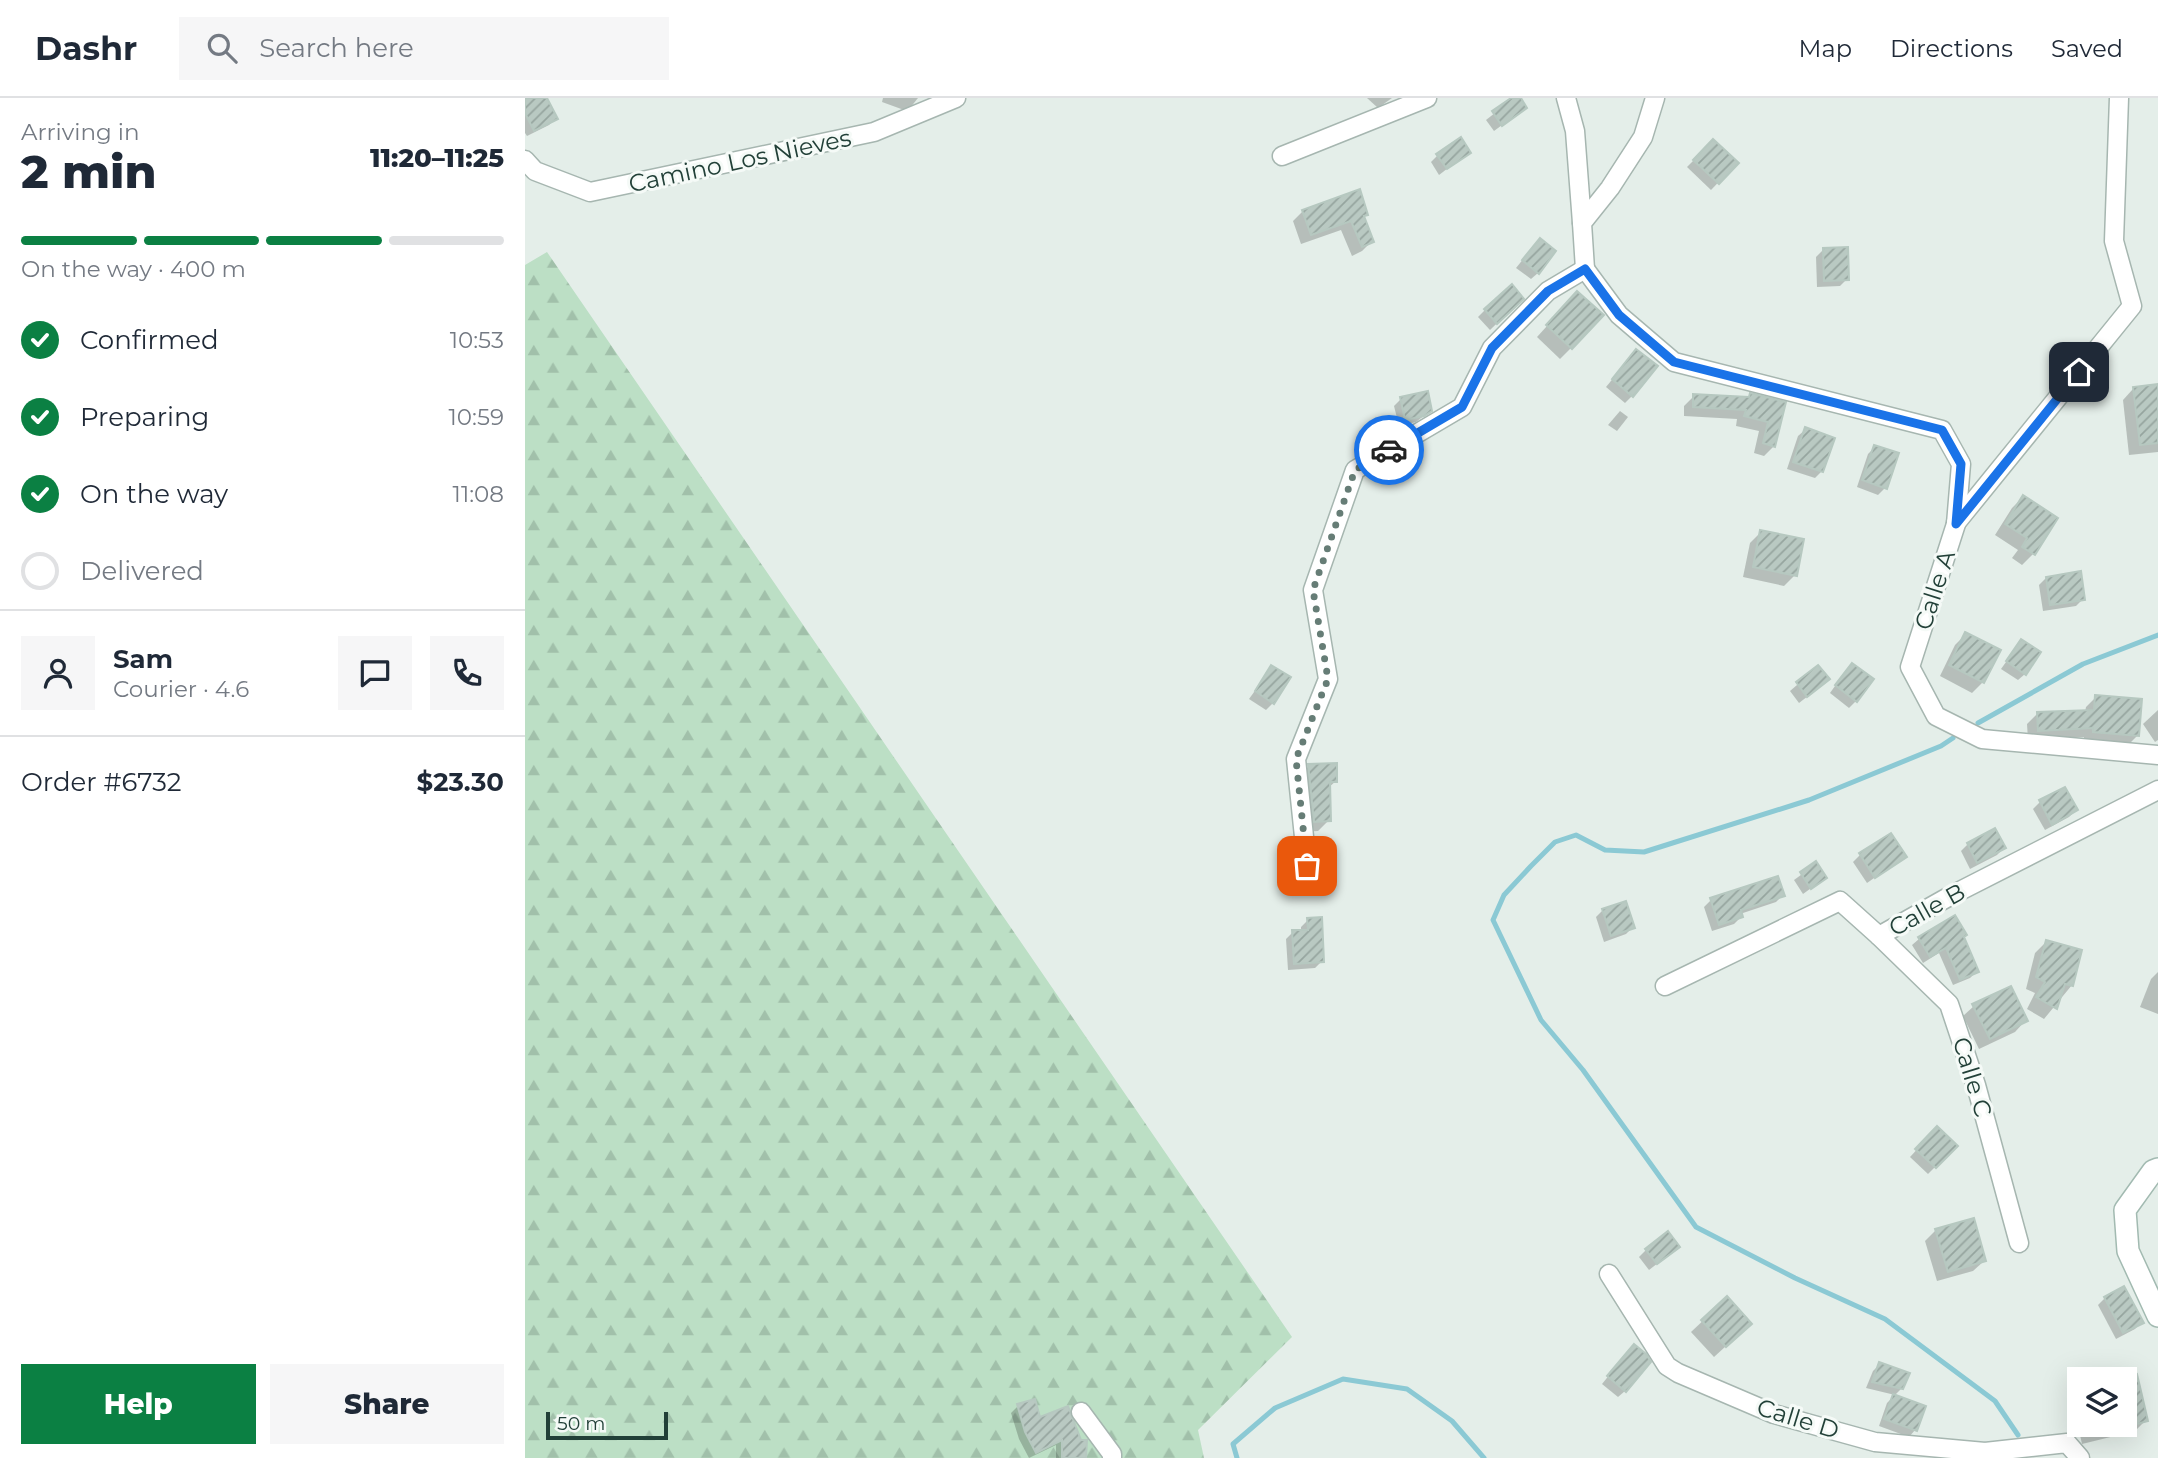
<!DOCTYPE html>
<html lang="en">
<head>
<meta charset="utf-8">
<style>
	:root { --surface:#fff; --page:#f6f6f7; --text:#1f2937; --muted:#747a83; --line:#e0e1e3; --accent:#0b8043 }
	body { margin:0; font-family:Montserrat,sans-serif; background:var(--page); color:var(--text); height:100vh; display:flex; flex-direction:column; font-size:26px; white-space:nowrap }
	* { box-sizing:border-box; margin:0 }
	p { font-size:23px; color:var(--muted) }
	.icon { flex:none; width:38px; height:38px; fill:none; stroke:currentColor; stroke-width:2; stroke-linecap:round; stroke-linejoin:round }
	.map { position:relative; flex:1; overflow:hidden }
	.details { display:flex; flex-direction:column; background:var(--surface); width:525px }
	.details>* { flex:none }
	.fabs { position:absolute; left:1542px; top:1269px; display:grid; gap:14px }
	.fabs a { display:grid; place-items:center; width:70px; height:70px; border-radius:0px; background:var(--surface); box-shadow:0 7px 28px #0002; font-size:35px }
	.scale { position:absolute; left:21px; bottom:18px; width:122px; box-sizing:border-box; padding-left:7px; border:4px solid #224038; border-top:0; font-size:19px; line-height:24px; white-space:nowrap; color:#224038; -webkit-text-stroke:5px #f5faf7; paint-order:stroke }
	.pin { position:absolute; display:grid; place-items:center; width:60px; height:60px; color:#fff; margin:-30px; border-radius:14px; box-shadow:0 4px 10px #0006 }
	.courier { position:absolute; display:grid; place-items:center; width:70px; height:70px; margin:-35px; border:5px solid #1a73e8; border-radius:50%; background:#fff; color:#222; box-shadow:0 2px 9px #0007 }
	.overview em { font-style:normal; font-weight:800 }
	.overview div { display:flex; flex-direction:column-reverse }
	.overview { display:flex; align-items:center; justify-content:space-between; height:119px; padding:0 21px }
	h1 { font-size:46px; font-weight:800; line-height:52px }
	.bar { display:grid; grid-template-columns:repeat(4,1fr); gap:10px 7px; align-content:center; height:84px; padding:0 21px }
	.bar i { height:9px; border-radius:5px; background:var(--line) }
	.bar .active { background:var(--accent) }
	.bar p { grid-column:span 4 }
	.line { display:flex; align-items:center; gap:18px; padding:0 21px; border-top:2px solid var(--line) }
	.line div { flex:1 }
	.round { display:grid; place-items:center; flex:none; width:74px; height:74px; border-radius:0px; background:var(--page) }
	ol { padding:0 21px; list-style:none }
	li { display:flex; align-items:center; gap:21px; height:77px }
	li p { margin-inline-start:auto }
	li .icon { padding:7px; border-radius:50%; background:var(--accent); color:#fff; stroke-width:4 }
	li:last-child { color:var(--muted) }
	li i { width:38px; height:38px; border:4px solid var(--line); border-radius:50% }
	.button { display:flex; gap:14px; margin-top:auto; padding:14px 21px }
	.button a { flex:1; height:80px; border-radius:0px; background:var(--accent); color:#fff; font-size:28px; font-weight:800; line-height:80px; text-align:center }
	.button a+a { background:var(--page); color:var(--text) }
	header { display:flex; align-items:center; gap:42px; box-sizing:border-box; height:98px; padding:0 35px; background:var(--surface); border-bottom:2px solid var(--line) }
	header strong { font-size:33px }
	nav { display:flex; gap:38px; margin-inline-start:auto; font-size:24px }
	.search { width:490px; height:63px; background:var(--page); display:flex; align-items:center; gap:18px; box-sizing:border-box; padding:0 24px; border-radius:0px; color:var(--muted); font-size:26px }
	main { display:flex; flex:1; min-height:0 }
	.map>svg:first-child { display:block }
	.forest { fill:url(#forest-firs) }
	.shadow { fill:#0003 }
	.lines { fill:none; stroke-linecap:round; stroke-linejoin:round }
	.stream { stroke:#8bc9d4; stroke-width:5 }
	.building { fill:url(#building-hatch); stroke:#b6c8c0; stroke-width:2 }
	.street-casing { stroke:#a6b6b0; stroke-width:21 }
	.secondary-casing { stroke:#a2bab1; stroke-width:24 }
	.street { stroke:#fff; stroke-width:18 }
	.secondary { stroke:#fff; stroke-width:21 }
	.done { stroke:#667d76; stroke-width:7; stroke-dasharray:0 12.6 }
	.route { stroke:#1a73e8; stroke-width:9 }
	.labels { text-anchor:middle; stroke-width:6; stroke-linejoin:round; paint-order:stroke }
	.street-label { font-size:24px; fill:#224038; stroke:#f5faf7 }
</style>
</head>
<body>
<header>
<strong>Dashr</strong>
<div class="search"><svg class="icon" aria-label="search" viewBox="0 0 24 24"><circle cx="10" cy="10" r="6"/><path d="M15 15l6 6"/></svg>Search here</div>
<nav><a>Map</a><a>Directions</a><a>Saved</a></nav>
</header>
<main>
<section class="details">
<div class="overview"><div><h1>2 min</h1><p>Arriving in</p></div><em>11:20–11:25</em></div>
<div class="bar"><i class="active"></i><i class="active"></i><i class="active"></i><i></i><p>On the way · 400 m</p></div>
<ol>
<li><svg class="icon" aria-label="check" viewBox="0 0 24 24"><path d="M5 12l5 5 9-10"/></svg>Confirmed<p>10:53</p></li>
<li><svg class="icon" aria-label="check" viewBox="0 0 24 24"><path d="M5 12l5 5 9-10"/></svg>Preparing<p>10:59</p></li>
<li><svg class="icon" aria-label="check" viewBox="0 0 24 24"><path d="M5 12l5 5 9-10"/></svg>On the way<p>11:08</p></li>
<li><i></i>Delivered</li>
</ol>
<div class="line" style="height:126px"><a class="round"><svg class="icon" aria-label="person" viewBox="0 0 24 24"><circle cx="12" cy="8" r="4"/><path d="M4 21q1-7 8-7t8 7"/></svg></a><div><b>Sam</b><p>Courier · 4.6</p></div><a class="round"><svg class="icon" aria-label="chat" viewBox="0 0 24 24"><path d="M4 5h16v11H9l-5 4z"/></svg></a><a class="round"><svg class="icon" aria-label="phone" viewBox="0 0 24 24"><path d="M5 4h4l2 5-3 2q2 4 5 5l2-3 5 2v4C11 20 4 13 5 4z"/></svg></a></div>
<div class="line" style="height:91px"><div>Order #6732</div><b>$23.30</b></div>
<div class="button"><a>Help</a><a>Share</a></div>
</section>
<div class="map">
<svg width="1633" height="1360" viewBox="0 0 1633 1360">
	<defs>
		<pattern id="forest-firs" width="22" height="20" patternUnits="userSpaceOnUse" patternTransform="scale(1.75)"><rect width="22" height="20" fill="#bcdfc5"/><path d="M5 1l3.5 6h-7zM16 11l3.5 6h-7z" fill="#a1c0aa"/></pattern>
		<pattern id="building-hatch" width="6" height="6" patternUnits="userSpaceOnUse" patternTransform="scale(1.75)"><rect width="6" height="6" fill="#b9c9c2"/><path d="M-1 1l2-2M0 6l6-6M5 7l2-2" fill="none" stroke="#96a59f"/></pattern>
	</defs>
	<rect width="100%" height="100%" fill="#e4eee9"/>
	<path class="forest" d="M 22,154 L 767,1239 L 673,1332 L 679,1360 L 0,1360 L 0,167 Z"/>
	<g class="shadow">
		<path d="M 0,0 L 20,0 L 31,20 L 24,27 L 2,38 L 0,35 Z"/>
		<path d="M 358,0 L 393,0 L 385,10 L 379,12 L 357,4 Z"/>
		<path d="M 842,0 L 867,0 L 853,10 Z"/>
		<path d="M 989,0 L 993,0 L 1000,10 L 969,33 L 961,22 Z"/>
		<path d="M 1188,43 L 1212,65 L 1186,92 L 1162,69 Z"/>
		<path d="M 944,54 L 914,77 L 906,64 L 913,57 Z"/>
		<path d="M 778,113 L 841,116 L 837,120 L 847,143 L 837,153 L 827,158 L 816,132 L 776,146 L 768,123 Z"/>
		<path d="M 1008,149 L 1013,175 L 1006,181 L 991,170 Z"/>
		<path d="M 1298,152 L 1322,181 L 1315,188 L 1292,189 L 1291,159 Z"/>
		<path d="M 997,201 L 965,232 L 953,219 L 960,212 Z"/>
		<path d="M 1042,206 L 1046,250 L 1035,261 L 1012,239 Z"/>
		<path d="M 1105,260 L 1107,298 L 1100,305 L 1081,289 Z"/>
		<path d="M 1633,288 L 1633,354 L 1604,357 L 1598,302 L 1608,291 Z"/>
		<path d="M 1226,297 L 1259,305 L 1249,348 L 1239,358 L 1229,355 L 1234,333 L 1211,328 L 1212,321 L 1159,318 L 1159,308 L 1169,298 L 1222,301 Z"/>
		<path d="M 876,301 L 905,313 L 891,324 L 874,328 L 869,308 Z"/>
		<path d="M 1095,313 L 1103,319 L 1092,333 L 1083,327 Z"/>
		<path d="M 1280,332 L 1297,373 L 1290,380 L 1262,371 L 1273,338 Z"/>
		<path d="M 1350,349 L 1360,390 L 1353,397 L 1332,389 L 1343,356 Z"/>
		<path d="M 1498,399 L 1531,421 L 1508,456 L 1497,467 L 1487,460 L 1493,452 L 1470,437 L 1487,410 Z"/>
		<path d="M 1236,434 L 1270,477 L 1259,488 L 1218,479 L 1225,445 Z"/>
		<path d="M 1521,480 L 1558,501 L 1551,508 L 1518,513 L 1514,487 Z"/>
		<path d="M 1441,536 L 1458,584 L 1447,595 L 1415,578 L 1430,547 Z"/>
		<path d="M 1496,543 L 1500,576 L 1493,582 L 1476,571 Z"/>
		<path d="M 747,569 L 748,605 L 741,612 L 724,601 Z"/>
		<path d="M 1293,569 L 1296,588 L 1274,605 L 1265,593 Z"/>
		<path d="M 1320,574 L 1331,603 L 1324,610 L 1305,595 Z"/>
		<path d="M 1571,599 L 1613,637 L 1603,647 L 1559,643 L 1559,639 L 1503,642 L 1502,626 L 1512,616 L 1560,614 L 1561,609 Z"/>
		<path d="M 1633,612 L 1633,642 L 1630,644 L 1618,626 Z"/>
		<path d="M 784,668 L 811,683 L 803,690 L 804,722 L 793,733 L 778,734 L 773,679 Z"/>
		<path d="M 1515,704 L 1551,712 L 1544,719 L 1520,732 L 1508,711 Z"/>
		<path d="M 1443,746 L 1479,750 L 1472,757 L 1445,771 L 1436,753 Z"/>
		<path d="M 1335,757 L 1379,759 L 1342,785 L 1328,764 Z"/>
		<path d="M 1291,766 L 1300,780 L 1278,796 L 1269,782 Z"/>
		<path d="M 1258,797 L 1251,804 L 1215,816 L 1216,819 L 1209,826 L 1187,833 L 1179,809 L 1186,802 Z"/>
		<path d="M 1078,812 L 1108,829 L 1101,836 L 1079,844 L 1071,819 Z"/>
		<path d="M 783,822 L 797,863 L 790,870 L 763,872 L 761,841 L 768,834 L 776,834 L 776,829 Z"/>
		<path d="M 1437,840 L 1452,873 L 1445,880 L 1428,887 L 1414,855 L 1398,865 L 1387,847 L 1394,841 Z"/>
		<path d="M 1521,844 L 1547,887 L 1519,921 L 1502,911 L 1510,895 L 1501,891 L 1510,855 Z"/>
		<path d="M 1633,874 L 1633,916 L 1615,909 L 1626,881 Z"/>
		<path d="M 1449,908 L 1500,923 L 1490,934 L 1454,951 L 1438,918 Z"/>
		<path d="M 1412,1030 L 1431,1048 L 1403,1076 L 1385,1059 Z"/>
		<path d="M 1411,1132 L 1459,1163 L 1448,1173 L 1412,1183 L 1400,1143 Z"/>
		<path d="M 1121,1152 L 1146,1155 L 1124,1172 L 1114,1159 Z"/>
		<path d="M 1580,1200 L 1617,1224 L 1610,1231 L 1591,1241 L 1573,1207 Z"/>
		<path d="M 1201,1201 L 1213,1237 L 1189,1259 L 1166,1234 Z"/>
		<path d="M 1102,1255 L 1100,1293 L 1093,1299 L 1077,1286 Z"/>
		<path d="M 1355,1266 L 1377,1290 L 1370,1297 L 1341,1290 L 1348,1273 Z"/>
		<path d="M 1610,1278 L 1621,1322 L 1610,1333 L 1557,1346 L 1547,1301 L 1554,1294 L 1554,1326 L 1600,1326 L 1600,1281 L 1597,1281 Z"/>
		<path d="M 1369,1298 L 1390,1332 L 1384,1339 L 1354,1328 L 1362,1305 Z"/>
		<path d="M 493,1308 L 514,1322 L 560,1360 L 531,1360 L 531,1347 L 504,1360 L 494,1341 L 486,1315 Z"/>
	</g>
	<g class="lines">
		<g class="stream">
			<path d="M 1453,625 L 1558,566 L 1633,537"/>
			<path d="M 1428,640 L 1416,648 L 1284,702 L 1119,754 L 1080,752 L 1051,737 L 1030,744 L 1006,768 L 979,797 L 968,822 L 1016,922 L 1058,972 L 1171,1129 L 1270,1180 L 1360,1221 L 1470,1303 L 1493,1337"/>
			<path d="M 712,1360 L 708,1346 L 750,1310 L 818,1281 L 882,1291 L 927,1323 L 959,1360"/>
		</g>
	</g>
	<g class="building">
		<path d="M 0,0 L 22,0 L 33,21 L 9,33 L 0,15 Z"/>
		<path d="M 986,0 L 996,0 L 1002,10 L 977,28 L 967,13 Z"/>
		<path d="M 936,39 L 946,55 L 922,71 L 911,56 Z"/>
		<path d="M 1188,41 L 1214,65 L 1194,86 L 1168,62 Z"/>
		<path d="M 835,91 L 843,117 L 839,118 L 849,144 L 837,149 L 826,123 L 786,137 L 777,112 Z"/>
		<path d="M 1015,140 L 1031,153 L 1014,176 L 997,162 Z"/>
		<path d="M 1323,149 L 1324,182 L 1299,183 L 1298,150 Z"/>
		<path d="M 987,186 L 999,201 L 972,226 L 959,211 Z"/>
		<path d="M 1052,193 L 1079,217 L 1047,251 L 1021,227 Z"/>
		<path d="M 1111,251 L 1133,268 L 1108,299 L 1087,281 Z"/>
		<path d="M 1633,286 L 1633,345 L 1615,347 L 1608,289 Z"/>
		<path d="M 903,293 L 907,313 L 899,318 L 880,322 L 875,299 Z"/>
		<path d="M 1225,295 L 1261,304 L 1250,349 L 1238,345 L 1243,324 L 1219,318 L 1221,312 L 1168,309 L 1168,296 L 1224,299 Z"/>
		<path d="M 1280,329 L 1310,340 L 1298,374 L 1268,364 Z"/>
		<path d="M 1349,347 L 1374,355 L 1362,391 L 1337,382 Z"/>
		<path d="M 1498,397 L 1533,420 L 1510,457 L 1497,449 L 1502,440 L 1480,426 Z"/>
		<path d="M 1235,432 L 1279,441 L 1272,478 L 1228,469 Z"/>
		<path d="M 1556,473 L 1560,502 L 1525,507 L 1521,479 Z"/>
		<path d="M 1440,534 L 1476,552 L 1459,585 L 1424,567 Z"/>
		<path d="M 1496,541 L 1516,554 L 1501,577 L 1481,563 Z"/>
		<path d="M 1327,565 L 1349,581 L 1332,604 L 1310,587 Z"/>
		<path d="M 746,567 L 766,579 L 749,606 L 730,593 Z"/>
		<path d="M 1293,567 L 1305,581 L 1282,599 L 1271,584 Z"/>
		<path d="M 1570,597 L 1617,601 L 1614,638 L 1568,634 L 1568,630 L 1513,633 L 1512,614 L 1569,612 Z"/>
		<path d="M 812,665 L 812,684 L 805,684 L 806,723 L 789,724 L 783,666 Z"/>
		<path d="M 1540,689 L 1553,712 L 1527,727 L 1514,702 Z"/>
		<path d="M 1470,730 L 1481,750 L 1452,765 L 1442,745 Z"/>
		<path d="M 1366,735 L 1382,759 L 1350,780 L 1334,755 Z"/>
		<path d="M 1291,763 L 1302,780 L 1286,791 L 1275,774 Z"/>
		<path d="M 1253,778 L 1260,798 L 1216,812 L 1218,819 L 1194,827 L 1185,800 Z"/>
		<path d="M 1101,803 L 1110,830 L 1086,838 L 1077,811 Z"/>
		<path d="M 1430,817 L 1442,837 L 1439,839 L 1454,874 L 1435,882 L 1421,850 L 1405,859 L 1393,839 Z"/>
		<path d="M 797,819 L 799,864 L 769,866 L 767,832 L 783,832 L 782,820 Z"/>
		<path d="M 1521,842 L 1557,852 L 1548,888 L 1540,886 L 1532,911 L 1511,899 L 1520,884 L 1511,879 Z"/>
		<path d="M 1486,888 L 1503,923 L 1465,941 L 1447,906 Z"/>
		<path d="M 1412,1028 L 1433,1048 L 1411,1070 L 1390,1051 Z"/>
		<path d="M 1449,1120 L 1461,1163 L 1423,1174 L 1410,1131 Z"/>
		<path d="M 1143,1133 L 1155,1149 L 1132,1166 L 1120,1151 Z"/>
		<path d="M 1599,1188 L 1619,1225 L 1598,1235 L 1579,1199 Z"/>
		<path d="M 1202,1198 L 1227,1226 L 1201,1249 L 1176,1222 Z"/>
		<path d="M 1109,1246 L 1121,1256 L 1126,1264 L 1101,1294 L 1082,1278 Z"/>
		<path d="M 1354,1264 L 1385,1275 L 1378,1291 L 1347,1284 Z"/>
		<path d="M 1612,1276 L 1623,1323 L 1600,1329 L 1600,1279 Z"/>
		<path d="M 1368,1296 L 1401,1308 L 1392,1333 L 1359,1321 Z"/>
		<path d="M 510,1301 L 515,1319 L 543,1308 L 556,1342 L 562,1342 L 561,1360 L 537,1360 L 537,1342 L 511,1355 L 500,1334 L 492,1306 Z"/>
	</g>
	<g class="lines">
		<defs>
			<g id="street">
				<path d="M 1041,0 L 1050,33 L 1057,125"/>
				<path d="M 757,58 L 902,0"/>
				<path d="M 0,62 L 10,73 L 65,94 L 349,34 L 431,0"/>
				<path d="M 1060,171 L 1094,217 L 1149,264 L 1417,332 L 1436,366 L 1431,426 L 1385,569 L 1411,618 L 1457,641 L 1633,657"/>
				<path d="M 1060,171 L 1057,125 L 1085,90 L 1118,39 L 1130,0"/>
				<path d="M 1431,425 L 1607,208 L 1589,143 L 1594,0"/>
				<path d="M 782,768 L 771,661 L 803,581 L 788,492 L 830,372 L 937,309 L 967,250 L 1023,193 L 1060,171"/>
				<path d="M 1354,838 L 1424,906 L 1451,987 L 1494,1145"/>
				<path d="M 1140,888 L 1315,803 L 1354,838 L 1425,798 L 1633,692"/>
				<path d="M 1084,1176 L 1142,1268 L 1153,1275 L 1249,1316 L 1350,1344 L 1460,1354 L 1542,1345 L 1555,1360"/>
				<path d="M 556,1314 L 587,1356 L 587,1360"/>
			</g>
			<path id="secondary" d="M 1633,1071 L 1628,1073 L 1600,1112 L 1603,1153 L 1633,1218"/>
		</defs>
		<use href="#street" class="street-casing"/>
		<use href="#secondary" class="secondary-casing"/>
		<use href="#street" class="street"/>
		<use href="#secondary" class="secondary"/>
	</g>
	<g class="lines">
		<path class="done" d="M 782,768 L 771,661 L 803,581 L 788,492 L 830,372 L 864,352"/>
		<path class="route" d="M 864,352 L 937,309 L 967,250 L 1023,193 L 1060,171 L 1094,217 L 1149,264 L 1417,332 L 1436,366 L 1431,426 L 1554,274"/>
	</g>
	<g class="labels">
		<g class="street-label">
			<text transform="translate(215 63) rotate(-12)" y="8">Camino Los Nieves</text>
			<text transform="translate(1410 492) rotate(-72)" y="8">Calle A</text>
			<text transform="translate(1402 812) rotate(-29)" y="8">Calle B</text>
			<text transform="translate(1447 979) rotate(73)" y="8">Calle C</text>
			<text transform="translate(1273 1321) rotate(17)" y="8">Calle D</text>
		</g>
	</g>
</svg>
<div class="fabs">
<a><svg class="icon" aria-label="layers" viewBox="0 0 24 24"><path d="M12 4l9 5-9 5-9-5zM3 14l9 5 9-5"/></svg></a>
</div>
<div class="scale">50 m</div>
<div class="pin" style="left:782px;top:768px;background:#ea580c"><svg class="icon" aria-label="bag" viewBox="0 0 24 24"><path d="M5 8h14l-1 12H6zM9 8a3 3 0 0 1 6 0"/></svg></div>
<div class="pin" style="left:1554px;top:274px;background:#1f2937"><svg class="icon" aria-label="home" viewBox="0 0 24 24"><path d="M3 11l9-7 9 7M6 9v11h12V9"/></svg></div>
<div class="courier" style="left:864px;top:352px"><svg class="icon" aria-label="car" viewBox="0 0 24 24"><path d="M5 17H2v-5l4-1 3-4h7l3 4 3 1v5h-3M9 17h6M6 11h13"/><circle cx="7" cy="17" r="2"/><circle cx="17" cy="17" r="2"/></svg></div>
</div>
</main>
</body>
</html>
